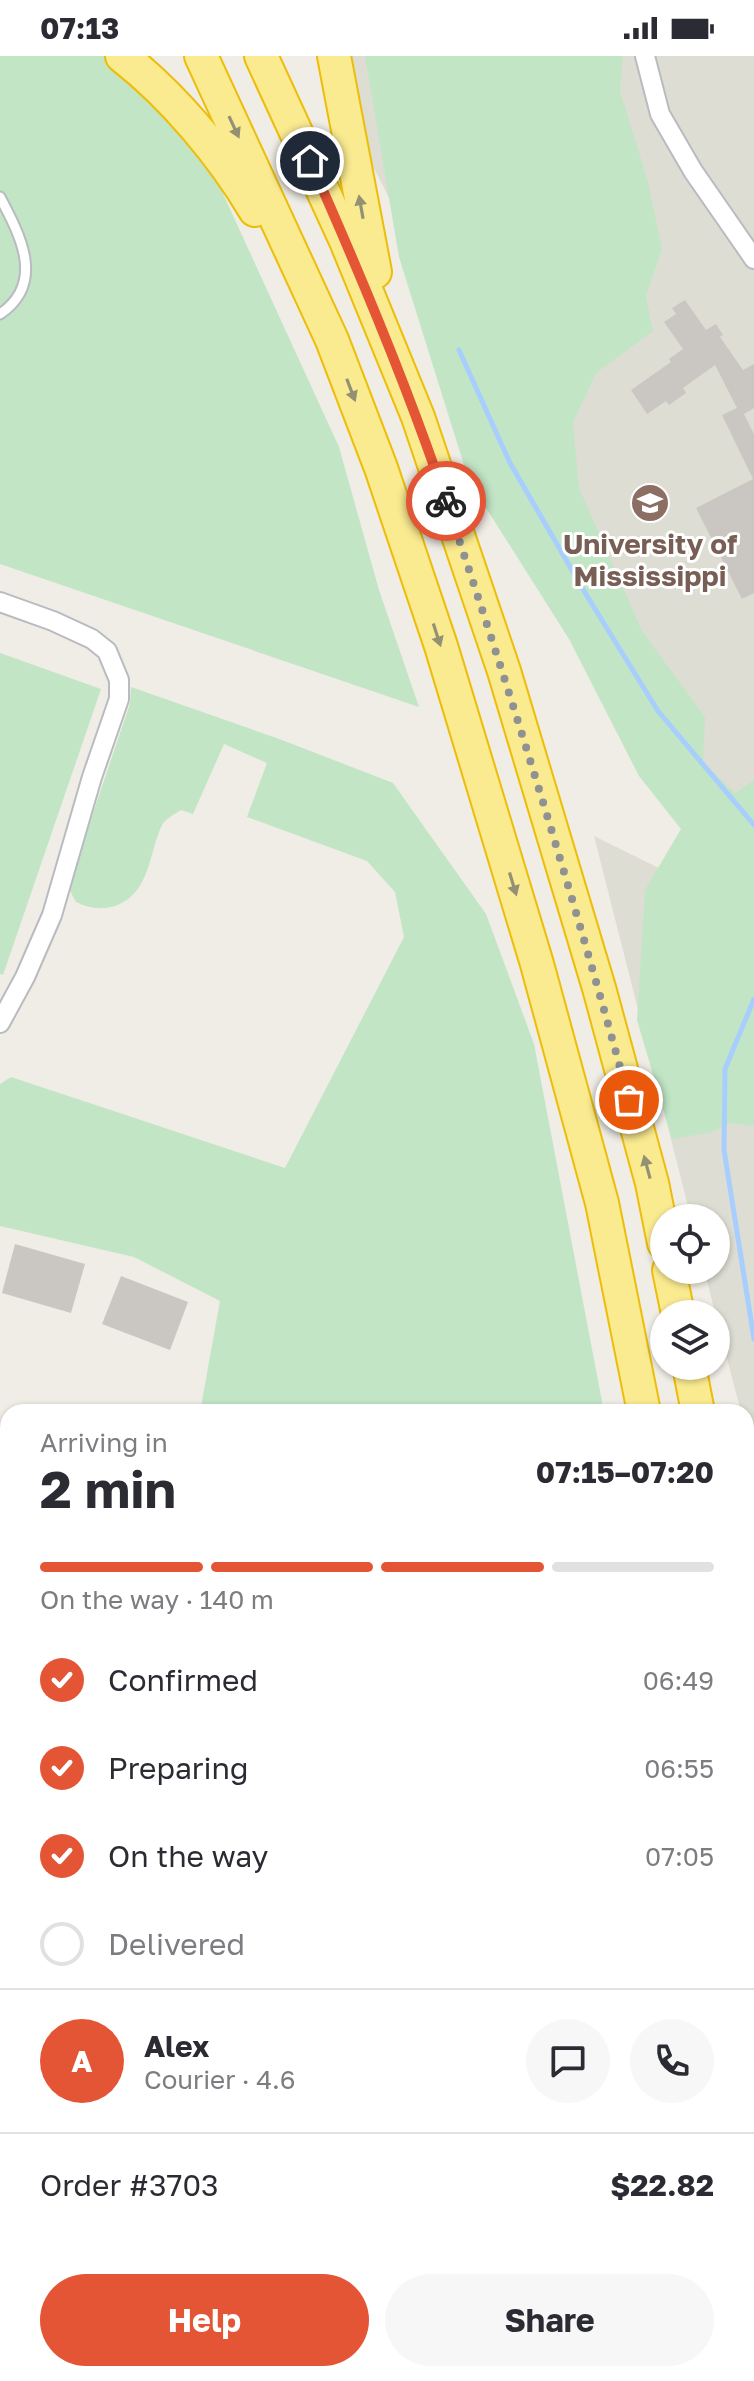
<!DOCTYPE html>
<html lang="en">
<head>
<meta charset="utf-8">
<style>
	:root { --surface:#fff; --page:#f7f7f7; --text:#2b2b33; --muted:#7c7c81; --line:#e1e1e2; --accent:#e45535 }
	body { margin:0; font-family:"Golos Text",sans-serif; background:var(--page); color:var(--text); height:100vh; display:flex; flex-direction:column; font-size:30px; white-space:nowrap }
	* { box-sizing:border-box; margin:0 }
	p { font-size:26px; color:var(--muted) }
	.icon { flex:none; width:44px; height:44px; fill:none; stroke:currentColor; stroke-width:2; stroke-linecap:round; stroke-linejoin:round }
	.map { position:relative; flex:1; overflow:hidden }
	.panel { position:absolute; left:0px; top:1348px; width:754px; height:978px; display:flex; flex-direction:column; background:var(--surface); border-radius:24px 24px 0 0; box-shadow:0 2px 6px #0004 }
	.panel>* { flex:none }
	.controls { position:absolute; left:650px; top:1148px; display:grid; gap:16px }
	.controls a { display:grid; place-items:center; width:80px; height:80px; border-radius:50%; background:var(--surface); box-shadow:0 2px 6px #0004; font-size:40px }
	.pin { position:absolute; display:grid; place-items:center; width:68px; height:68px; color:#fff; margin:-34px; border:4px solid #fff; border-radius:50%; box-shadow:0 2px 8px #0007 }
	.courier { position:absolute; display:grid; place-items:center; width:80px; height:80px; margin:-40px; border:6px solid #e45535; border-radius:50%; background:#fff; color:#222; box-shadow:0 2px 10px #0007 }
	.head em { font-style:normal; font-weight:700 }
	.head div { display:flex; flex-direction:column-reverse }
	.head { display:flex; align-items:center; justify-content:space-between; height:136px; padding:0 40px }
	h1 { font-size:52px; font-weight:700; line-height:60px }
	.bar { display:grid; grid-template-columns:repeat(4,1fr); gap:12px 8px; align-content:center; height:96px; padding:0 40px }
	.bar i { height:10px; border-radius:6px; background:var(--line) }
	.bar .selected { background:var(--accent) }
	.bar p { grid-column:span 4 }
	.line { display:flex; align-items:center; gap:20px; padding:0 40px; border-top:2px solid var(--line) }
	.line div { flex:1 }
	.round { display:grid; place-items:center; flex:none; width:84px; height:84px; border-radius:42px; background:var(--page) }
	ol { padding:0 40px; list-style:none }
	li { display:flex; align-items:center; gap:24px; height:88px }
	li p { margin-inline-start:auto }
	li .icon { padding:8px; border-radius:50%; background:var(--accent); color:#fff; stroke-width:4 }
	li:last-child { color:var(--muted) }
	li i { width:44px; height:44px; border:4px solid var(--line); border-radius:50% }
	.primary-button { display:flex; gap:16px; margin-top:auto; padding:16px 40px }
	.primary-button a { flex:1; height:92px; border-radius:48px; background:var(--accent); color:#fff; font-size:32px; font-weight:700; line-height:92px; text-align:center }
	.primary-button a+a { background:var(--page); color:var(--text) }
	.status { display:flex; justify-content:space-between; align-items:center; height:56px; padding:0 40px; background:var(--surface); direction:ltr }
	.status svg { height:22px; fill:currentColor }
	.map>svg:first-child { display:block }
	.commercial { fill:#fdf9db }
	.education { fill:#deddd3 }
	.green { fill:#c2e5c6 }
	.lines { fill:none; stroke-linecap:round; stroke-linejoin:round }
	.stream { stroke:#a7cefd; stroke-width:5 }
	.building { fill:#cac7c2 }
	.lane-casing { stroke:#b9bbc0; stroke-width:13 }
	.street-casing { stroke:#b9bbc0; stroke-width:22 }
	.highway-casing { stroke:#edbd07; stroke-width:36 }
	.path { stroke:#9bc6ac; stroke-width:3; stroke-dasharray:8 4; stroke-linecap:butt }
	.lane { stroke:#fff; stroke-width:9 }
	.street { stroke:#fff; stroke-width:18 }
	.highway { stroke:#faea90; stroke-width:32 }
	.oneway { fill:#939074 }
	.done { stroke:#8f9192; stroke-width:8; stroke-dasharray:0 14.4 }
	.route { stroke:#e45535; stroke-width:10 }
	.labels { text-anchor:middle; stroke-width:6; stroke-linejoin:round; paint-order:stroke }
	.education-label { font-size:28px; font-weight:bold; fill:#785e54; stroke:#fff }
</style>
</head>
<body>
<div class="status"><b>07:13</b><svg viewBox="0 0 49 12"><path d="M0 12V9h3v3zM5 12V6h3v6zM10 12V3h3v9zM15 12V0h3v12zM26 1h20v11H26zM47 4h2v5h-2z"/></svg></div>
<div class="map">
<svg width="754" height="2325" viewBox="0 0 754 2325">
	<rect width="100%" height="100%" fill="#efede5"/>
	<path class="commercial" d="M 106,2318 L 575,2318 L 573,2325 L 92,2325 Z"/>
	<g class="education">
		<path d="M 316,0 L 754,0 L 754,850 L 332,31 Z"/>
		<path d="M 594,780 L 754,859 L 754,1408 L 746,1377 L 746,1356 L 741,1356 L 704,1214 L 716,1214 L 716,1162 L 691,1162 Z"/>
	</g>
	<g class="green">
		<path d="M 0,0 L 104,0 L 159,41 L 219,129 L 339,391 L 379,534 L 419,651 L 0,508 Z"/>
		<path d="M 365,0 L 623,0 L 620,35 L 648,126 L 662,193 L 646,240 L 653,275 L 596,317 L 573,367 L 579,432 L 642,575 L 705,661 L 703,706 L 735,737 L 754,724 L 754,1070 L 728,1067 L 713,1076 L 672,1083 L 637,964 L 645,834 L 681,773 L 639,720 L 569,583 L 469,425 L 399,201 Z"/>
		<path d="M 0,597 L 101,633 L 3,919 L 0,918 Z"/>
		<path d="M 131,631 L 282,684 L 393,727 L 486,858 L 534,988 L 604,1356 L 200,1356 L 220,1245 L 134,1201 L 0,1170 L 0,1028 L 11,1021 L 285,1112 L 404,881 L 395,836 L 367,805 L 247,761 L 267,707 L 224,688 L 193,758 L 181,754 C 175,758 166,762 162,769 C 153,788 151,811 141,828 C 126,853 100,858 76,846 L 68,831 L 130,648 Z"/>
		<path d="M 0,1422 L 8,1422 L 8,1568 L 0,1563 Z"/>
		<path d="M 0,1821 L 8,1827 L 8,1887 L 0,1880 Z"/>
		<path d="M 8,2312 L 8,2318 L 54,2318 L 51,2325 L 3,2325 Z"/>
	</g>
	<g class="lines">
		<g class="stream">
			<path d="M 459,294 L 510,407 L 587,540 L 658,655 L 754,769"/>
			<path d="M 754,943 L 725,1013 L 724,1094 L 754,1283"/>
		</g>
	</g>
	<g class="building">
		<path d="M 685,244 L 706,274 L 716,268 L 723,279 L 720,281 L 743,314 L 754,308 L 754,352 L 744,358 L 754,378 L 754,537 L 742,543 L 696,452 L 753,423 L 722,359 L 737,352 L 715,309 L 683,332 L 686,337 L 669,349 L 666,345 L 647,358 L 631,334 L 671,306 L 669,303 L 683,293 L 664,266 L 676,258 L 672,252 Z"/>
		<path d="M 15,1188 L 85,1208 L 71,1257 L 2,1237 Z"/>
		<path d="M 121,1220 L 188,1246 L 170,1294 L 102,1268 Z"/>
	</g>
	<g class="lines">
		<defs>
			<g id="lane">
				<path d="M 0,141 C 20,179 46,227 0,258"/>
				<path d="M 404,2325 L 419,2318"/>
			</g>
			<g id="street">
				<path d="M 645,0 L 660,58 L 693,115 L 754,203"/>
				<path d="M 0,546 L 53,565 L 92,583 L 107,595 L 119,624 L 119,643 L 92,721 L 52,859 L 25,921 L 0,967"/>
				<path d="M 87,2325 L 90,2318"/>
			</g>
			<g id="highway">
				<path d="M 122,0 C 173,40 222,98 255,154"/>
				<path d="M 201,0 L 332,284 L 381,412 L 441,590 L 537,908 L 602,1147 L 644,1356"/>
				<path d="M 261,0 L 346,185 L 418,361 L 504,615 L 599,932 L 652,1127 L 664,1187"/>
				<path d="M 334,0 L 375,216"/>
				<path d="M 669,1214 L 678,1258"/>
				<path d="M 689,1310 L 698,1356"/>
				<path d="M 746,1659 L 754,1710"/>
				<path d="M 746,1994 L 754,2045"/>
				<path d="M 672,2325 L 675,2318"/>
			</g>
		</defs>
		<use href="#lane" class="lane-casing"/>
		<use href="#street" class="street-casing"/>
		<use href="#highway" class="highway-casing"/>
		<g class="path">
			<path d="M 0,1901 L 8,1907"/>
			<path d="M 0,1912 L 6,1905"/>
		</g>
		<use href="#lane" class="lane"/>
		<use href="#street" class="street"/>
		<use href="#highway" class="highway"/>
	</g>
	<defs><path id="oneway-solid" d="M-6-.8H1V-3.2L6.5 0L1 3.2V.8H-6Z" transform="scale(2)"/></defs>
	<g class="oneway">
		<use href="#oneway-solid" transform="translate(234 71) rotate(65)"/>
		<use href="#oneway-solid" transform="translate(361 151) rotate(-100)"/>
		<use href="#oneway-solid" transform="translate(351 334) rotate(69)"/>
		<use href="#oneway-solid" transform="translate(437 579) rotate(72)"/>
		<use href="#oneway-solid" transform="translate(513 828) rotate(73)"/>
		<use href="#oneway-solid" transform="translate(647 1111) rotate(-105)"/>
	</g>
	<g class="lines">
		<path class="done" d="M 446,445 C 513,643 574,842 629,1044"/>
		<path class="route" d="M 310,105 C 360,217 407,329 446,445"/>
	</g>
	<defs>
		<symbol id="university-disc" viewBox="-11 -11 22 22"><circle r="9.5" fill="#8d6e63" stroke="#fff"/><path d="M0-5L7-2L0 1L-7-2ZM-4 1L0 2.5L4 1V4Q0 6-4 4Z" fill="#fff"/></symbol>
	</defs>
	<g fill-rule="evenodd">
		<use href="#university-disc" x="628" y="425" width="44" height="44"/>
	</g>
	<g class="labels">
		<g class="education-label">
			<text x="650" y="498">University of<tspan x="650" dy="32">Mississippi</tspan></text>
		</g>
	</g>
</svg>
<div class="controls">
<a><svg class="icon" aria-label="locate" viewBox="0 0 24 24"><circle cx="12" cy="12" r="6"/><path d="M12 2v4M12 18v4M2 12h4M18 12h4"/></svg></a>
<a><svg class="icon" aria-label="layers" viewBox="0 0 24 24"><path d="M12 4l9 5-9 5-9-5zM3 14l9 5 9-5"/></svg></a>
</div>
<div class="pin" style="left:629px;top:1044px;background:#ea580c"><svg class="icon" aria-label="bag" viewBox="0 0 24 24"><path d="M5 8h14l-1 12H6zM9 8a3 3 0 0 1 6 0"/></svg></div>
<div class="pin" style="left:310px;top:105px;background:#1f2937"><svg class="icon" aria-label="home" viewBox="0 0 24 24"><path d="M3 11l9-7 9 7M6 9v11h12V9"/></svg></div>
<div class="courier" style="left:446px;top:445px"><svg class="icon" aria-label="bike" viewBox="0 0 24 24"><circle cx="6" cy="16" r="4"/><circle cx="18" cy="16" r="4"/><path d="M6 16l4-8h5l3 8M10 8l3 8H6M13 5h3"/></svg></div>
<section class="panel">
<div class="head"><div><h1>2 min</h1><p>Arriving in</p></div><em>07:15–07:20</em></div>
<div class="bar"><i class="selected"></i><i class="selected"></i><i class="selected"></i><i></i><p>On the way · 140 m</p></div>
<ol>
<li><svg class="icon" aria-label="check" viewBox="0 0 24 24"><path d="M5 12l5 5 9-10"/></svg>Confirmed<p>06:49</p></li>
<li><svg class="icon" aria-label="check" viewBox="0 0 24 24"><path d="M5 12l5 5 9-10"/></svg>Preparing<p>06:55</p></li>
<li><svg class="icon" aria-label="check" viewBox="0 0 24 24"><path d="M5 12l5 5 9-10"/></svg>On the way<p>07:05</p></li>
<li><i></i>Delivered</li>
</ol>
<div class="line" style="height:144px"><b class="round" style="background:var(--accent);color:#fff">A</b><div><b>Alex</b><p>Courier · 4.6</p></div><a class="round"><svg class="icon" aria-label="chat" viewBox="0 0 24 24"><path d="M4 5h16v11H9l-5 4z"/></svg></a><a class="round"><svg class="icon" aria-label="phone" viewBox="0 0 24 24"><path d="M5 4h4l2 5-3 2q2 4 5 5l2-3 5 2v4C11 20 4 13 5 4z"/></svg></a></div>
<div class="line" style="height:104px"><div>Order #3703</div><b>$22.82</b></div>
<div class="primary-button"><a>Help</a><a>Share</a></div>
</section>
</div>
</body>
</html>
